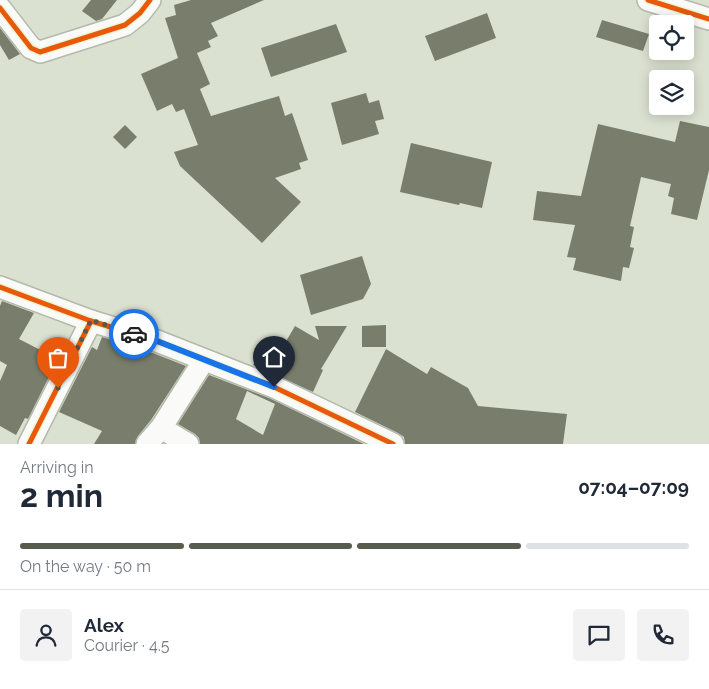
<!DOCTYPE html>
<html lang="en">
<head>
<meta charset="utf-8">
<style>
	:root { --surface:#fff; --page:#f2f2f3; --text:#1f2937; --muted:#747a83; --line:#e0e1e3; --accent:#585c4f }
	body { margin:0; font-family:Raleway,sans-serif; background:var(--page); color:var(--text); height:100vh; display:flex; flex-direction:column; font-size:19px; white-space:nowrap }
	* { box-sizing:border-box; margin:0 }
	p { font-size:16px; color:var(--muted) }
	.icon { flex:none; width:28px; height:28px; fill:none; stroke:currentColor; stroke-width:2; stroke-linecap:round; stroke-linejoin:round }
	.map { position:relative; height:444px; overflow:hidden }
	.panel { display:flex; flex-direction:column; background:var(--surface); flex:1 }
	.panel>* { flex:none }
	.controls { position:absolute; left:649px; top:15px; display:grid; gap:10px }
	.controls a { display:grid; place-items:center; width:45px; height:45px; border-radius:5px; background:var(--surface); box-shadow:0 2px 12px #0003; font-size:25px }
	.pin { position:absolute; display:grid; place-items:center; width:42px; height:42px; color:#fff; margin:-51px -21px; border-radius:50% 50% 50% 0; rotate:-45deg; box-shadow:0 0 5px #0007 }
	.pin .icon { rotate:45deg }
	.courier { position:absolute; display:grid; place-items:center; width:50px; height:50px; margin:-25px; border:4px solid #1a73e8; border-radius:50%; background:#fff; color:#222; box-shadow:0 1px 6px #0007 }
	.overview em { font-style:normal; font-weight:700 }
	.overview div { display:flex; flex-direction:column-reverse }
	.overview { display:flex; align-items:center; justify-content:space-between; height:85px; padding:0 20px }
	h1 { font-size:32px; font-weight:700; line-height:38px }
	.bar { display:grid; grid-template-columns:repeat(4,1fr); gap:8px 5px; align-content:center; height:60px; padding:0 20px }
	.bar i { height:6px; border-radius:4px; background:var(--line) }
	.bar .on { background:var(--accent) }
	.bar p { grid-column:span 4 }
	.line { display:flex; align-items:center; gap:12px; padding:0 20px; border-top:1px solid var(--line) }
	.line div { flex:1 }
	.round { display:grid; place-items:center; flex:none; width:52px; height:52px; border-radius:5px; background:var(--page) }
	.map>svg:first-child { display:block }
	.building { fill:#797e6c; fill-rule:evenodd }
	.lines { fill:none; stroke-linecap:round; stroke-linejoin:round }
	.minor-casing { stroke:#b4b9ab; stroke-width:24 }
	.minor { stroke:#fafaf8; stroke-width:21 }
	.cycleway-casing { stroke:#ecf6d5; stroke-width:8 }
	.cycleway { stroke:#e8590c; stroke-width:5 }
	.done { stroke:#585c4f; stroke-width:5; stroke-dasharray:0 9 }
	.route { stroke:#1a73e8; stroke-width:6 }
</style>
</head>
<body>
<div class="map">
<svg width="709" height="444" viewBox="0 0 709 444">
	<rect width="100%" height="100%" fill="#dbe1d0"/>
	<g class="building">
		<path d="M 91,0 L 117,0 L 102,19 L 96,21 L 82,11 Z"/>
		<path d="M 191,0 L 264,0 L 211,23 L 218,36 L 208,41 L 211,47 L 197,53 L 210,84 L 200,89 L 211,116 L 279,96 L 285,116 L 292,113 L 308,160 L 299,163 L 301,169 L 275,178 L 301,202 L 262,243 L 180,166 L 174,152 L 198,145 L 184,109 L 176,112 L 172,104 L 157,111 L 141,74 L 178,58 L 165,18 L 176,15 L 174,5 Z"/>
		<path d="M 487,13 L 496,38 L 435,61 L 425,36 Z"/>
		<path d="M 602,20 L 649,34 L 643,51 L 596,37 Z"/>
		<path d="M 336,24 L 347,52 L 271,77 L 261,48 Z"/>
		<path d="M 0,28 L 20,54 L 9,60 L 0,45 Z"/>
		<path d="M 366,93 L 369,103 L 379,100 L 384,119 L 375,121 L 379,134 L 342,145 L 331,103 Z"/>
		<path d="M 680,121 L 709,127 L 709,170 L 697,220 L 671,214 L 674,198 L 668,196 L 671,184 L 641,177 L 630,226 L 634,227 L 630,247 L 634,248 L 629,268 L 623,267 L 621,281 L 573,270 L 576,258 L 567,257 L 575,225 L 533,220 L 537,191 L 581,196 L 598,124 L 675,142 Z"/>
		<path d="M 125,125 L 137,137 L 125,149 L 113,137 Z"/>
		<path d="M 411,143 L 492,162 L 482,208 L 460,203 L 459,205 L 400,192 Z"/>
		<path d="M 362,256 L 371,284 L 363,299 L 311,315 L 300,275 Z"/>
		<path d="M 2,301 L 34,313 L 19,339 L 58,359 L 28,419 L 25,418 L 16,435 L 0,426 L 0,381 L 7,365 L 0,361 L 0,306 Z"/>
		<path d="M 386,325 L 386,347 L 362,347 L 362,326 Z"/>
		<path d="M 295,326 L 319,340 L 315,326 L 347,326 L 321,369 L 323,370 L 313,392 L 253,365 L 265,342 L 281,350 Z"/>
		<path d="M 102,337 L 153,353 L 186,366 L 151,420 L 138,436 L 135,444 L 94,444 L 102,431 L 59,412 L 92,347 L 97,350 Z"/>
		<path d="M 386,349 L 427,374 L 431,367 L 468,388 L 478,406 L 567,414 L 563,444 L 405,444 L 404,437 L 398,433 L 355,412 Z"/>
		<path d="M 209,375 L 269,398 L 364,444 L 200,444 L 199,438 L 195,434 L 178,424 ZM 247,391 L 275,404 L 263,435 L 236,419 Z"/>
	</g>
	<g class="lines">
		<defs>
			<g id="minor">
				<path d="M 648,0 L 709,19"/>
				<path d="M 0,8 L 31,48 L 40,52 L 125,25 L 140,13 L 150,0"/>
				<path d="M 0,287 L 91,321 L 157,341 L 274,387 L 393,444"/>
				<path d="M 161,428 L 188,444"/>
				<path d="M 29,444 L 91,321"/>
				<path d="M 147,444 L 161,428 L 204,360"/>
			</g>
		</defs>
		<use href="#minor" class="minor-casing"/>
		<use href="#minor" class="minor"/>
		<defs>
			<g id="cycleway">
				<path d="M 648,0 L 709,19"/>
				<path d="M 0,8 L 31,48 L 40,52 L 125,25 L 140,13 L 150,0"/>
				<path d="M 0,287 L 91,321 L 157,341 L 274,387 L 393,444"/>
				<path d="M 29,444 L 91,321"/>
			</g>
		</defs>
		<use href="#cycleway" class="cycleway-casing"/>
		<use href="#cycleway" class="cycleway"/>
	</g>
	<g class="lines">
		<path class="done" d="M 58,388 L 91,320 L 134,334"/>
		<path class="route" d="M 134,334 L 157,341 L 274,387"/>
	</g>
</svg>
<div class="controls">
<a><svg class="icon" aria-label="locate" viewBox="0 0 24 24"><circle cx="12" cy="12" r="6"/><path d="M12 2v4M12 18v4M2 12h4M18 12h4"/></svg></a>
<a><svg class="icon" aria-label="layers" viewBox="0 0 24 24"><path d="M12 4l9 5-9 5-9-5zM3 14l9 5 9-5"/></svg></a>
</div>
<div class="pin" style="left:58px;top:388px;background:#ea580c"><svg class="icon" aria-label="bag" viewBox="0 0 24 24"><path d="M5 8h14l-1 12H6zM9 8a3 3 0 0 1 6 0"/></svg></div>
<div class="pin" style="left:274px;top:387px;background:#1f2937"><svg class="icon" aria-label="home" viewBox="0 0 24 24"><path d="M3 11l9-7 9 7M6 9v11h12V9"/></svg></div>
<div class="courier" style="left:134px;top:334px"><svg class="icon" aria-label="car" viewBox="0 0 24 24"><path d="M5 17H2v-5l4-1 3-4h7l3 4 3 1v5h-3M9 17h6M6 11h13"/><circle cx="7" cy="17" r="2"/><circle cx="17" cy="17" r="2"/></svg></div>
</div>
<section class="panel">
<div class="overview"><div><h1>2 min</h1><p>Arriving in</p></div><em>07:04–07:09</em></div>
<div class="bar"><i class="on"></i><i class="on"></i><i class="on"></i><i></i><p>On the way · 50 m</p></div>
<div class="line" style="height:90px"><a class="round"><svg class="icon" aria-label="person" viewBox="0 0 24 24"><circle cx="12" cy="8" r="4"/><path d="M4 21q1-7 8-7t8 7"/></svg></a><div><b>Alex</b><p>Courier · 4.5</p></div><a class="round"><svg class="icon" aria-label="chat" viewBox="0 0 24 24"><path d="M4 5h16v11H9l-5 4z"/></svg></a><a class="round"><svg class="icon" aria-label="phone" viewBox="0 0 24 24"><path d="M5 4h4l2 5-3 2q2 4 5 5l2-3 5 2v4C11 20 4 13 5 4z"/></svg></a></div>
</section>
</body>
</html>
